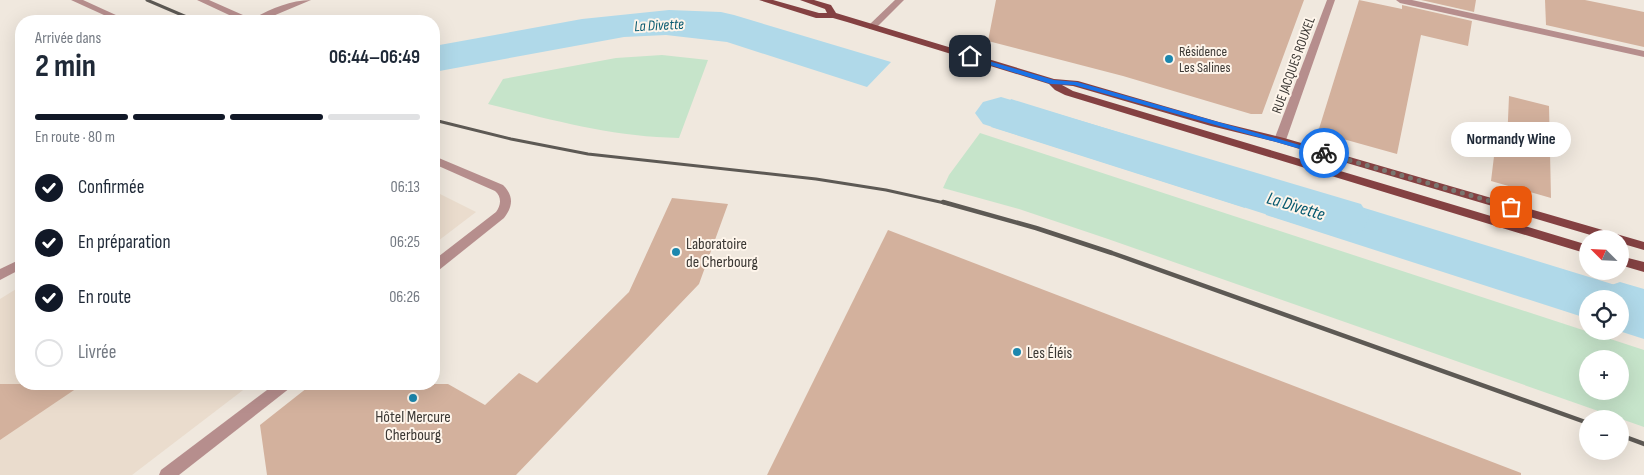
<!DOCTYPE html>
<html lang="fr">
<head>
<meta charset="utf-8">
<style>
	:root { --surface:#fff; --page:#f6f6f7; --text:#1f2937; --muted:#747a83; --line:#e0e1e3; --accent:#111827 }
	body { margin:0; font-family:"Sofia Sans Condensed",sans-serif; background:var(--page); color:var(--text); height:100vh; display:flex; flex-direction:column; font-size:19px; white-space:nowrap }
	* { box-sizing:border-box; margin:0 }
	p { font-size:16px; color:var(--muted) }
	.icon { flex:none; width:28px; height:28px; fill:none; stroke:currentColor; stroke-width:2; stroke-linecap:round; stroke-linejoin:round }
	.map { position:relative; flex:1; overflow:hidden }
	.drawer { position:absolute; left:15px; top:15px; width:425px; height:375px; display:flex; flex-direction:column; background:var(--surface); border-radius:20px; box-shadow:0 5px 20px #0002 }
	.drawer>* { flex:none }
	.needle { width:32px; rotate:294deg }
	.fabs { position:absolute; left:1579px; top:230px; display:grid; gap:10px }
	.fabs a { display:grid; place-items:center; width:50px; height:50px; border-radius:50%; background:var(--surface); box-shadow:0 5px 20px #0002; font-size:25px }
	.pin { position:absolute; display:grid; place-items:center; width:42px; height:42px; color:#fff; margin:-21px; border-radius:10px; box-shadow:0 2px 8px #0006 }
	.courier { position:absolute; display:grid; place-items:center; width:50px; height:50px; margin:-25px; border:4px solid #1a73e8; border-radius:50%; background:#fff; color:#222; box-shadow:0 1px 6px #0007 }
	.bubble { position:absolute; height:35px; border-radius:18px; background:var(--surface); box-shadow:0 5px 20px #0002; font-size:16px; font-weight:700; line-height:35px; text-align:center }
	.headline em { font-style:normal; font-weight:700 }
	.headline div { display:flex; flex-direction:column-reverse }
	.headline { display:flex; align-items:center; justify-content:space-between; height:85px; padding:0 20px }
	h1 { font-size:32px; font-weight:700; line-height:38px }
	.bar { display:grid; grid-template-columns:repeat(4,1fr); gap:8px 5px; align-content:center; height:60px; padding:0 20px }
	.bar i { height:6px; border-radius:4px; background:var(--line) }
	.bar .active { background:var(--accent) }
	.bar p { grid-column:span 4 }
	ol { padding:0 20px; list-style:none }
	li { display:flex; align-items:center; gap:15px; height:55px }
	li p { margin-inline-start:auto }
	li .icon { padding:5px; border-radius:50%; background:var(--accent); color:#fff; stroke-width:4 }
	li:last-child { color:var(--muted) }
	li i { width:28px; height:28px; border:2px solid var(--line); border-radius:50% }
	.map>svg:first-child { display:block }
	.built { fill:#eadccd }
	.green { fill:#c6e4ca; fill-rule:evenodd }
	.water { fill:#b0d9e9 }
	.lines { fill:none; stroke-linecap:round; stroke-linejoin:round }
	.river { fill:#b0d9e9; fill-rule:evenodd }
	.building { fill:#d3b19d }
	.minor { fill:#b68e8d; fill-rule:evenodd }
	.major { fill:#844142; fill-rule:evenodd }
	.rail-far1 { stroke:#5d5954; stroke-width:3 }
	.rail { stroke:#5d5954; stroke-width:4.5 }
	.route { fill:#1a73e8 }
	.done { stroke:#7a7670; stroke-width:5; stroke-dasharray:0 9 }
	.poi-dot { fill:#1c87ae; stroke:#fef5eb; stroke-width:2 }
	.labels { text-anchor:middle; stroke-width:4; stroke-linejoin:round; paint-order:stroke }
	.far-poi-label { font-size:14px; fill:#3b3834; stroke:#fef5eb; text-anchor:start }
	.far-street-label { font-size:14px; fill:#3b3834; stroke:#fef5eb }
	.far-water-label { font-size:15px; font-style:italic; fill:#06596f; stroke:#fef5eb }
	.poi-label { font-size:16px; fill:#3b3834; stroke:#fef5eb; text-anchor:start }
	.water-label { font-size:18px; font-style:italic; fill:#06596f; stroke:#fef5eb }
</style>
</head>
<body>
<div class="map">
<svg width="1644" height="475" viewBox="0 0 1644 475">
	<rect width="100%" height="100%" fill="#f0e8de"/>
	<g class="built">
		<path d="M 434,191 L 476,212 L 434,244 Z"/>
		<path d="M 21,286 L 21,384 L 251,384 L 132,475 L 0,475 L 0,299 Z"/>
	</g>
	<g class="green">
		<path d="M 662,55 L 708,60 L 679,138 C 613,137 551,120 488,104 L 503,79 L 616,58 Z"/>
		<path d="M 980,133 L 1644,350 L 1644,427 L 1108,239 L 1019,209 L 943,188 L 949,175 ZM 1588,359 L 1620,359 L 1620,391 L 1588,391 Z"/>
	</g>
	<g class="water">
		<path d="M 669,10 L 721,12 L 734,15 L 891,62 L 867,87 L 727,42 L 666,35 L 624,37 L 434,72 L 434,46 L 582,19 Z"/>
		<path d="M 1011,99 L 1234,168 L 1245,208 L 991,127 Z"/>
		<path d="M 1254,174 L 1625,288 L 1609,299 L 1588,299 L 1586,318 L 1266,215 Z"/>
		<path d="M 1644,306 L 1644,337 L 1620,329 L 1620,326 Z"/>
	</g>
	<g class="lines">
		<g class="river">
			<path d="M 1001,97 L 1361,204 L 1370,218 L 1361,232 L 1340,238 L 983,124 L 975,113 L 983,102 Z"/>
			<path d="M 1620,282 L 1644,289 L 1644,339 L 1619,331 L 1620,299 L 1591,299 L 1597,290 Z"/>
			<path d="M 1588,306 L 1588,308 L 1587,307 Z"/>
		</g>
	</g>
	<g class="building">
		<path d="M 996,0 L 1304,0 L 1262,114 L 1251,114 L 1123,76 L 988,41 Z"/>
		<path d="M 1359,0 L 1402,9 L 1402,5 L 1472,21 L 1468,46 L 1421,35 L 1397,154 L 1318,132 Z"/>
		<path d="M 1421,0 L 1476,0 L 1474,12 Z"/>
		<path d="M 1545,0 L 1585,0 L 1644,12 L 1644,47 L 1546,25 Z"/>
		<path d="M 1509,96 L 1549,106 L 1551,198 L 1491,181 L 1496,140 L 1507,143 Z"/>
		<path d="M 672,198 L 728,204 L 699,284 L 516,475 L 267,475 L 260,425 L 312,384 L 448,384 L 485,405 L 519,373 L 537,383 L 629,292 Z"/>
		<path d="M 888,230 L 1521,473 L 1521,475 L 767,475 Z"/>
		<path d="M 0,384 L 83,384 L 0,440 Z"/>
	</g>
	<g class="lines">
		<g class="minor">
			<path d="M 71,0 L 83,0 L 129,21 L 117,21 Z"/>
			<path d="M 197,0 L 209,0 L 252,19 C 271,9 290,0 311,0 L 261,21 L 242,21 Z"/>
			<path d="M 895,0 L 904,0 L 875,29 L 869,29 L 869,25 Z"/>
			<path d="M 1327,0 L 1335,0 L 1286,140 L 1284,142 L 1276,142 L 1274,140 Z"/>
			<path d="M 1396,0 L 1412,0 L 1644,51 L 1644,57 L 1400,3 Z"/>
			<path d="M 434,156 L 503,185 C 514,196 513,206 504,218 L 439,270 L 434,272 L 434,260 L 496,212 C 501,205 502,197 495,191 L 434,164 Z"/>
			<path d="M 21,259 L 21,269 L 0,280 L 0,269 Z"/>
			<path d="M 275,384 L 292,384 L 290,388 L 179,475 L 159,475 L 161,470 Z"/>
		</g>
		<g class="major">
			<path d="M 759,0 L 773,0 L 819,13 L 827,13 L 825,9 L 800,0 L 814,0 L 831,5 L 836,13 L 1054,79 L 1078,81 L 1219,122 L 1284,138 L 1644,242 L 1644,250 L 1620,243 L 1620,239 L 1604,239 L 1276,142 L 1211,126 L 1073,86 L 1062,85 L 1073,91 L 1588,245 L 1588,254 L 1065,95 L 1055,90 L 1049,84 L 847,22 L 833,18 L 816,18 Z"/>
			<path d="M 1620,256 L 1644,262 L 1644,272 L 1620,265 Z"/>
		</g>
		<g class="rail-far1">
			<path d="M 147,0 L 196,21"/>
			<path d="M 434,120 L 511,139 L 588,154 L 816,179 L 886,190 L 949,204"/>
		</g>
		<g class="rail">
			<path d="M 943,202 L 1036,228 L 1112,253 L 1588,423"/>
			<path d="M 1620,435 L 1644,444"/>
		</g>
	</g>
	<path class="route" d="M 968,55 L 1054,80 L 1077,82 L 1328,153 L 1322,155 L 1074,85 L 1051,84 L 968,58 Z"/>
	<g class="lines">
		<path class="done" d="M 1324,153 L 1511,207"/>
	</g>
	<g class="poi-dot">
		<circle cx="1169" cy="59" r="5"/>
		<circle cx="676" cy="252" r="5"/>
		<circle cx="1017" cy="352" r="5"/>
		<circle cx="413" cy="398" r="5"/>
	</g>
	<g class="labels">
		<g class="far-poi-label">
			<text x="1179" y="56">Résidence<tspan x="1179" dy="16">Les Salines</tspan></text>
		</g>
		<g class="far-street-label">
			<text transform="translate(1293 65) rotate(-70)" y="5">RUE JACQUES ROUXEL</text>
		</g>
		<g class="far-water-label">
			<text transform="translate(659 25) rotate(-3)" y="5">La Divette</text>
		</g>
		<g class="poi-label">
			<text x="686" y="249">Laboratoire<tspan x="686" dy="18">de Cherbourg</tspan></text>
			<text x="1027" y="358">Les Éléis</text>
			<text x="413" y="422" text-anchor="middle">Hôtel Mercure<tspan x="413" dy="18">Cherbourg</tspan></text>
		</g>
		<g class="water-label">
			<text transform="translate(1296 206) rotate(17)" y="6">La Divette</text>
		</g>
	</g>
</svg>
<div class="fabs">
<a><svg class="needle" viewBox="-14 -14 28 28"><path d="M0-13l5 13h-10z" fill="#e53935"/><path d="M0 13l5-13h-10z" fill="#747a83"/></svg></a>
<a><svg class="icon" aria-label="locate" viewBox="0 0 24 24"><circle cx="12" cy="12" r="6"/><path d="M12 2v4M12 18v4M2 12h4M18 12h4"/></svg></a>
<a>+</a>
<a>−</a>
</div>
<div class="pin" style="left:1511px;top:207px;background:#ea580c"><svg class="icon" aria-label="bag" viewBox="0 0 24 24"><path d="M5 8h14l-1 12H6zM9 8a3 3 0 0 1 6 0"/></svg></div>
<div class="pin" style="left:970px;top:56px;background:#1f2937"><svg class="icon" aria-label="home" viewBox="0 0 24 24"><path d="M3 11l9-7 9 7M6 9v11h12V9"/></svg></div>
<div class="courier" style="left:1324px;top:153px"><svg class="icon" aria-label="bike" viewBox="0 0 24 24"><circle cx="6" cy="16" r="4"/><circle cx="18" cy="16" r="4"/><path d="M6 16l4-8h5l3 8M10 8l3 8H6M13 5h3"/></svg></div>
<div class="bubble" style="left:1451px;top:122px;width:120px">Normandy Wine</div>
<section class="drawer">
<div class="headline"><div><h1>2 min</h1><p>Arrivée dans</p></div><em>06:44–06:49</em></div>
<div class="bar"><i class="active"></i><i class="active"></i><i class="active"></i><i></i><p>En route · 80 m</p></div>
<ol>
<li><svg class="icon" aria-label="check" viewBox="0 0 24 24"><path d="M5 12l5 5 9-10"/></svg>Confirmée<p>06:13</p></li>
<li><svg class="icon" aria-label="check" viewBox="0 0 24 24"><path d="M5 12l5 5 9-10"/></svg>En préparation<p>06:25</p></li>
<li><svg class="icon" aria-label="check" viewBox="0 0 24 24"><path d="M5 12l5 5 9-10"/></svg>En route<p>06:26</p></li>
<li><i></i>Livrée</li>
</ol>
</section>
</div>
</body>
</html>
